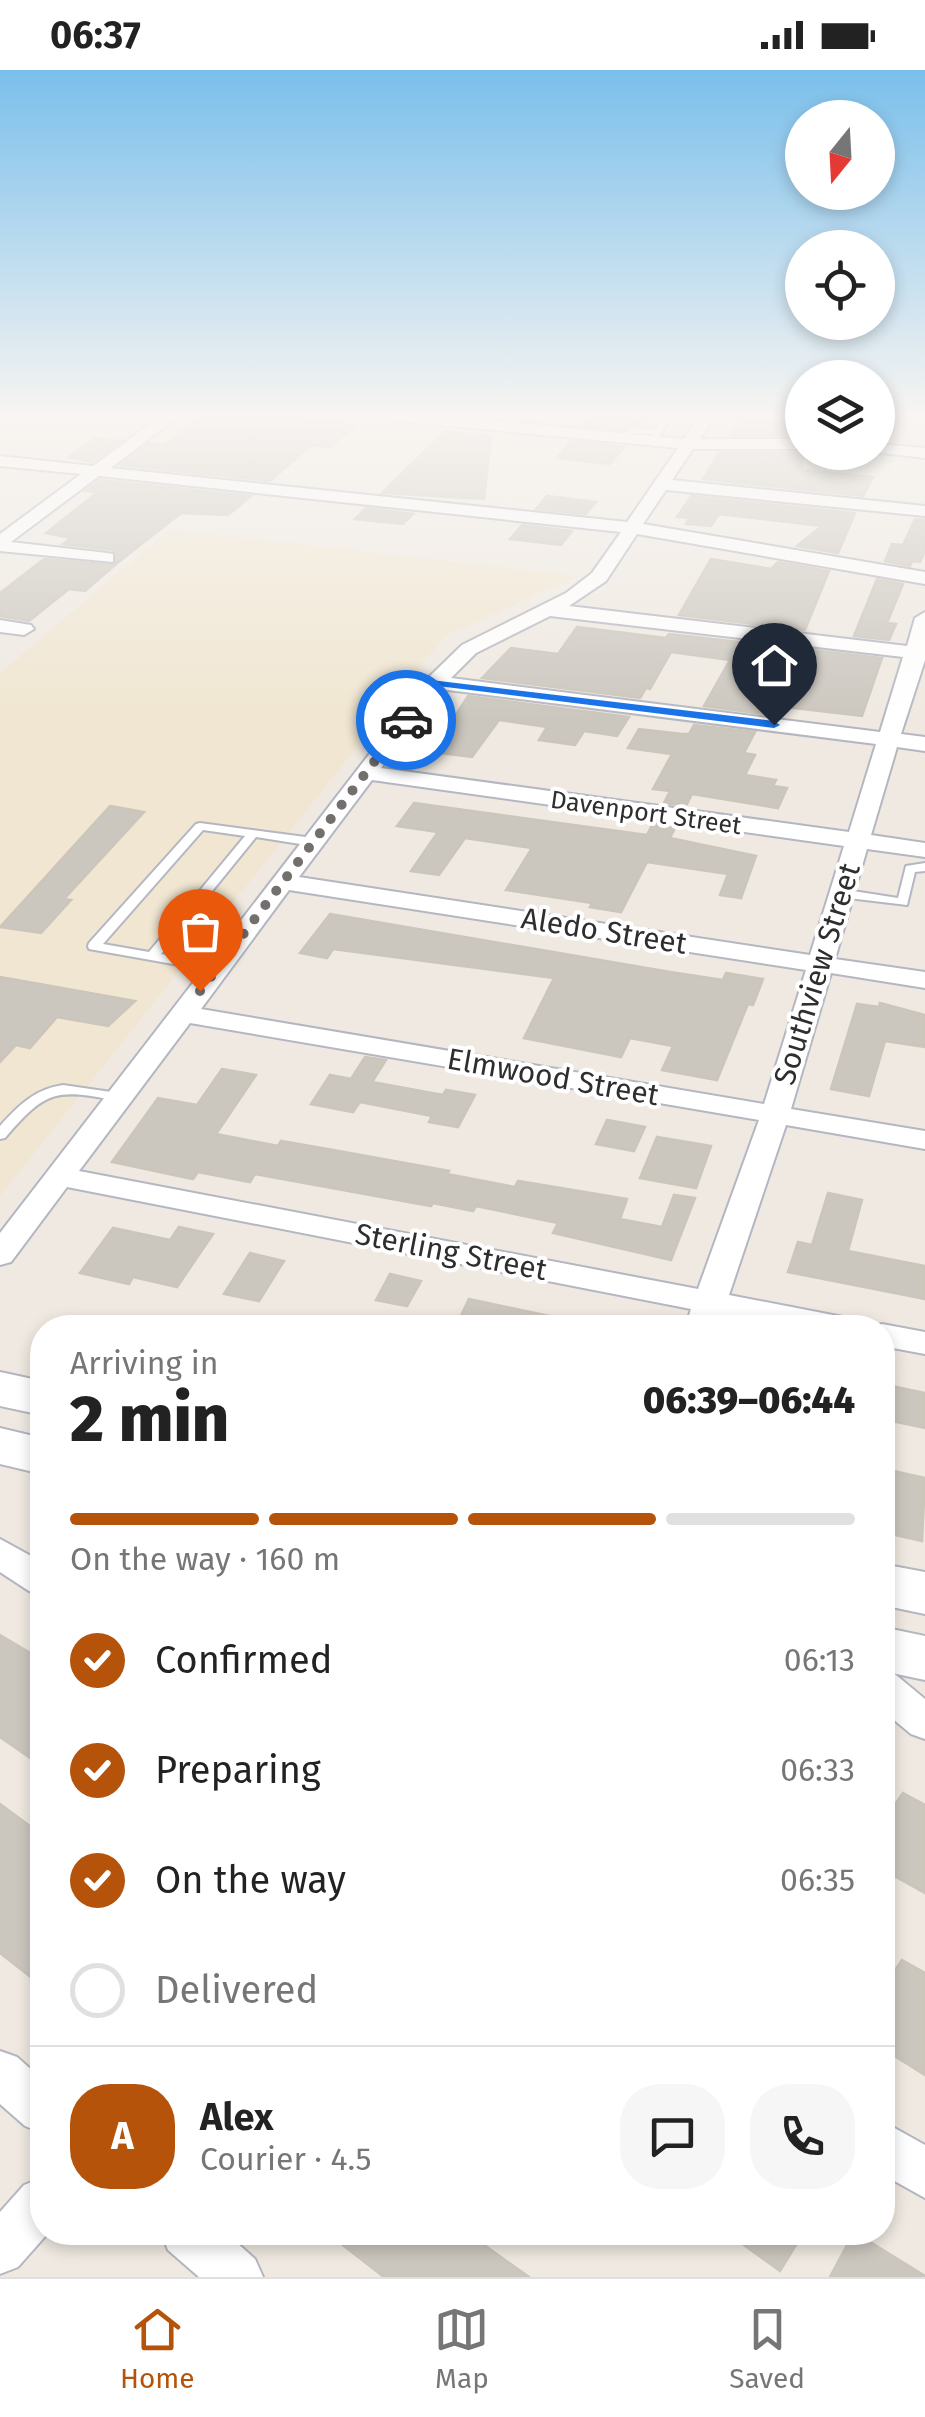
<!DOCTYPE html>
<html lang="en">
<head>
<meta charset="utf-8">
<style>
	:root { --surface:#fff; --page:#f6f6f6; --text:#222; --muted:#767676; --line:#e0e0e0; --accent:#b45309 }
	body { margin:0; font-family:"Fira Sans",sans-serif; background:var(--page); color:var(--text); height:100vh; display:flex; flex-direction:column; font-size:38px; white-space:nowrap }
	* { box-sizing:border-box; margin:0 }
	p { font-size:32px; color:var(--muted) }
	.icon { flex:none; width:55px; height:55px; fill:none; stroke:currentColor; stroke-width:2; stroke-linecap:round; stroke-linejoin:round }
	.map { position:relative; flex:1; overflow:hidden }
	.panel { position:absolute; left:30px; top:1245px; width:865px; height:930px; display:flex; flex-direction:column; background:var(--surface); border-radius:40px; box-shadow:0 5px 15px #0003 }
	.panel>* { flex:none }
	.needle { width:65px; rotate:198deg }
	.controls { position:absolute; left:785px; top:30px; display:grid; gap:20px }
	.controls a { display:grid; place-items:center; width:110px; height:110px; border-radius:50%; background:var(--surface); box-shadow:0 5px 15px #0003; font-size:50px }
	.pin { position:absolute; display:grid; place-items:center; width:85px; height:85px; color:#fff; margin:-102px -42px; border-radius:50% 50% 50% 0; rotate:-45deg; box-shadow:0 0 10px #0007 }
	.pin .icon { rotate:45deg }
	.courier { position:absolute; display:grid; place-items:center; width:100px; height:100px; margin:-50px; border:8px solid #1a73e8; border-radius:50%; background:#fff; color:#222; box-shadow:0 2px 12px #0007 }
	.overview em { font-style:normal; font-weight:800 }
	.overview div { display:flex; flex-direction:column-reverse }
	.overview { display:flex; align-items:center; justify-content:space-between; height:170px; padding:0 40px }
	h1 { font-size:65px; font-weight:800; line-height:75px }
	.bar { display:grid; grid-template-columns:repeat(4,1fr); gap:15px 10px; align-content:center; height:120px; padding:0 40px }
	.bar i { height:12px; border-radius:8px; background:var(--line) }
	.bar .current { background:var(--accent) }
	.bar p { grid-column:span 4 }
	.line { display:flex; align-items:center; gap:25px; padding:0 40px; border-top:2px solid var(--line) }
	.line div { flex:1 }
	.round { display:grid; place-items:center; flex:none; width:105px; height:105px; border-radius:40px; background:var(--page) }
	ol { padding:0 40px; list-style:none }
	li { display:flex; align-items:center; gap:30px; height:110px }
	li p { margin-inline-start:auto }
	li .icon { padding:10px; border-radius:50%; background:var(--accent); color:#fff; stroke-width:4 }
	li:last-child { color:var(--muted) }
	li i { width:55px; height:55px; border:5px solid var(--line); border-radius:50% }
	.status { display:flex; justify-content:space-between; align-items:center; height:70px; padding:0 50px; background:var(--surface); direction:ltr }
	.status svg { height:28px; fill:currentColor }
	.tab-bar { display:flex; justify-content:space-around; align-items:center; height:140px; border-top:2px solid var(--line); background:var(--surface); font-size:28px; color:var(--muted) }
	.tab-bar a { display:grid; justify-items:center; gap:5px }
	.tab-bar .current { color:var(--accent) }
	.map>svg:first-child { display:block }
	.education { fill:#f0e6d1 }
	.building { fill:#cbc7bf; stroke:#cbc5ba; stroke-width:2.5 }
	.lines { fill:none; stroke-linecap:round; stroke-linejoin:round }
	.lane-casing { stroke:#b4b7c1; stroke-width:4 }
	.street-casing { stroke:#b4b7c1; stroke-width:4 }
	.secondary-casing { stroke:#b4b7c1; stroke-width:4 }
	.lane { fill:#fff; fill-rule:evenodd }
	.street { fill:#fff; fill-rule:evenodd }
	.secondary { fill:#fff; fill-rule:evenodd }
	.route { fill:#1a73e8 }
	.done { stroke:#726f6d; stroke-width:10; stroke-dasharray:0 18 }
	.labels { text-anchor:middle; stroke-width:8; stroke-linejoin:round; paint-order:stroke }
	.far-street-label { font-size:25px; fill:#2e2e2e; stroke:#fff }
	.street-label { font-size:30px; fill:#2e2e2e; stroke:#fff }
</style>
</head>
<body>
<div class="status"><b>06:37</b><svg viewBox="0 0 49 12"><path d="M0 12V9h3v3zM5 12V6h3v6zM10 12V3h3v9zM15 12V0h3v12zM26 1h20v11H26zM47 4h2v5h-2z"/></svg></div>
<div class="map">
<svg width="925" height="2207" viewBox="0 0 925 2207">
	<rect width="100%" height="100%" fill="#efe9e1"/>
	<path class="education" d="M 170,459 L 578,506 L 445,566 L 0,1126 L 0,603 Z"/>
	<g class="building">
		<path d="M 209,342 L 262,342 L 356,355 L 330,377 L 312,375 L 270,411 L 121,395 L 149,373 L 164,375 Z"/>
		<path d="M 595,342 L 652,342 L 641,355 L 630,354 L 623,359 L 584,356 Z"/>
		<path d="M 743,348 L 802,354 L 802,365 L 731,365 Z"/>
		<path d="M 445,361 L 491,366 L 484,429 L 382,423 Z"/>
		<path d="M 96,368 L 121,371 L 92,392 L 69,387 Z"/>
		<path d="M 571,371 L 624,377 L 610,394 L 557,388 Z"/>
		<path d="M 719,383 L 802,383 L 802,400 L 873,407 L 863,426 L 703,409 Z"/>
		<path d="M 100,410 L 251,426 L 228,445 L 181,443 L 116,494 L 114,480 L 63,474 L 71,468 L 46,463 L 94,425 L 96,422 L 85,421 Z"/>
		<path d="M 547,426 L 596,432 L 586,444 L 536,439 Z"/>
		<path d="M 691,426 L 855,443 L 838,483 L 797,476 L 822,456 L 719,444 L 711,456 L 686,454 L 689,448 L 677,447 Z"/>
		<path d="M 366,438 L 413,444 L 403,454 L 355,449 Z"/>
		<path d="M 915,449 L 925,450 L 925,481 L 920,492 L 912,491 L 910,496 L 885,491 L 892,474 L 903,475 Z"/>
		<path d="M 522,455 L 572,461 L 561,475 L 510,469 Z"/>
		<path d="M 44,489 L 115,495 L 85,521 L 69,519 L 29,551 L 0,546 L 0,523 Z"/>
		<path d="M 711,489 L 771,499 L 778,492 L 829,501 L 805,560 L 679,545 Z"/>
		<path d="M 877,509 L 903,514 L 887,553 L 896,554 L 889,570 L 854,566 Z"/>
		<path d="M 577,557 L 666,568 L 669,564 L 882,588 L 862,646 L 768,635 L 764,644 L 704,636 L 730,590 L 671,582 L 650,619 L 646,618 L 640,628 L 482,608 L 511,578 L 558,584 Z"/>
		<path d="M 468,626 L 629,647 L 617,666 L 584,661 L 575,675 L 539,670 L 547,657 L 499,650 L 472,687 L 432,682 Z"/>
		<path d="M 694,655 L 755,662 L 744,683 L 755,685 L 745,705 L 776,710 L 773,716 L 787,718 L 778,738 L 692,724 L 686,736 L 664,733 L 670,721 L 653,719 L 672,684 L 628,678 L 639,659 L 682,664 L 689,664 Z"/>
		<path d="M 414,733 L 647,765 L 653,753 L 676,756 L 670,768 L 756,786 L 741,828 L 720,825 L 728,804 L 647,792 L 621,842 L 590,837 L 592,833 L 506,820 L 532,778 L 465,768 L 439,805 L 411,801 L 438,762 L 397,756 Z"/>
		<path d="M 110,736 L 144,742 L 64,829 L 71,830 L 41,863 L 0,857 Z"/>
		<path d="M 330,844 L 670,902 L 723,910 L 726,903 L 763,909 L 753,935 L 748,934 L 717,1010 L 662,1000 L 673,976 L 630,968 L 621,987 L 524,968 L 554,908 L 333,879 L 327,888 L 300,883 Z"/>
		<path d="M 0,907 L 135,931 L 108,956 L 57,947 L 30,978 L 16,975 L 0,992 Z"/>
		<path d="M 880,933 L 925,945 L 925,977 L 885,971 L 869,1026 L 831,1019 L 857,934 L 879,937 Z"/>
		<path d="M 365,987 L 386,990 L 372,1012 L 443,1025 L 446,1020 L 475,1025 L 458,1057 L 429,1052 L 432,1046 L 360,1032 L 353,1042 L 311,1034 L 330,1005 L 351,1009 Z"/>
		<path d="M 222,999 L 256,1005 L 216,1064 L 278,1076 L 281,1071 L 333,1080 L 449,1101 L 447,1104 L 515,1117 L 518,1111 L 627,1129 L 620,1149 L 662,1157 L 674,1125 L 695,1128 L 671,1190 L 553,1163 L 558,1153 L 476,1136 L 473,1141 L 433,1133 L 431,1136 L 255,1104 L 250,1112 L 198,1102 L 193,1109 L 112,1092 L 158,1028 L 197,1035 Z"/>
		<path d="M 607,1050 L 645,1057 L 634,1081 L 596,1074 Z"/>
		<path d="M 657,1067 L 711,1076 L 696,1118 L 640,1108 Z"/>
		<path d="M 828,1123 L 862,1130 L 848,1181 L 925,1196 L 925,1229 L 788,1202 L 798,1172 L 812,1175 Z"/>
		<path d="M 179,1157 L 213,1164 L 177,1217 L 133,1207 L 129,1214 L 80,1203 L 113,1158 L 170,1170 Z"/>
		<path d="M 250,1183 L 284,1191 L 259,1231 L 224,1224 Z"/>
		<path d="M 390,1204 L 421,1211 L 407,1236 L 376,1230 Z"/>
		<path d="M 469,1229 L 559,1248 L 558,1258 L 455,1258 Z"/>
		<path d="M 882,1314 L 925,1323 L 925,1358 L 882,1349 Z"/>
		<path d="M 889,1400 L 925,1408 L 922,1471 L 882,1462 Z"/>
		<path d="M 0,1565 L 42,1590 L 42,1696 L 0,1667 Z"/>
		<path d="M 903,1723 L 925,1735 L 925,1823 L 882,1799 L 882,1754 Z"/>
		<path d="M 0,1734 L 42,1765 L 42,1916 L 0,1883 Z"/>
		<path d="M 902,1890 L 925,1903 L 925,2005 L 882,1978 L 882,1920 Z"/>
		<path d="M 326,2162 L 466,2162 L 529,2207 L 384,2207 Z"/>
		<path d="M 726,2162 L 804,2162 L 780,2201 Z"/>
		<path d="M 854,2162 L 925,2206 L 925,2207 L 830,2207 Z"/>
	</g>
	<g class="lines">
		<defs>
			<g id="lane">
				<path d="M 668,342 L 676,342 L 657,369 L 651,369 L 652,364 L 632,363 L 627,370 L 620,368 L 630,358 L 655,359 Z"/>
				<path d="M 678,342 L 710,342 L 712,344 L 708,346 Z"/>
				<path d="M 200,753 L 313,768 L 319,772 L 313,776 L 256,767 L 161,884 L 223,895 L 225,898 L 223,901 L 218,902 L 89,879 L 88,876 L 89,873 L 196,754 ZM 203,760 L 245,766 L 149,882 L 103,874 Z"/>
				<path d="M 925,793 L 925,801 L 915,802 L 907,835 L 840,827 L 834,823 L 840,819 L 898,828 L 906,796 Z"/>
				<path d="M 63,1015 L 118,1023 L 125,1027 L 118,1031 C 56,1019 47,1019 5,1068 L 0,1069 L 0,1056 C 19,1035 35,1019 63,1015 Z"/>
			</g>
			<g id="street">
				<path d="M 166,342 L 184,342 L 111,398 L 627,452 L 678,378 L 356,347 L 348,342 L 405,342 L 684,369 L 702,342 L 718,342 L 700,369 L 802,369 L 802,379 L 693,379 L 672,410 L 925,436 L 925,446 L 666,420 L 643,454 L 925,502 L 925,514 L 637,464 L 606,511 L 569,536 L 907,576 L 915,548 L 925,542 L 925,590 L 901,664 L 925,667 L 925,681 L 897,677 L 871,765 L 925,773 L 925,787 L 867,779 L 835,889 L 925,902 L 925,918 L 831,903 L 791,1039 L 925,1061 L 925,1079 L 786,1055 L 729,1225 L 843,1247 L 855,1250 L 859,1258 L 785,1258 L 722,1245 L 718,1258 L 685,1258 L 691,1239 L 67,1117 L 11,1192 L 0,1195 L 0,1163 L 428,608 L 462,575 L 566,523 L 592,503 L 621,462 L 99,406 L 11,472 L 107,483 L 113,484 L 113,492 L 0,481 L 0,464 L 81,404 L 0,396 L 0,386 L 93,396 ZM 550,546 L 903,587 L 880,662 L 451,608 L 476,583 ZM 440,619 L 876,674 L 849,762 L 381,698 ZM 372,710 L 844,776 L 810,885 L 299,807 ZM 289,820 L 806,900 L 764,1034 L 201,939 ZM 190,953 L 759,1050 L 698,1219 L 79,1101 Z"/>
				<path d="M 878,374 L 925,378 L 925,388 L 873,382 L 878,382 Z"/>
				<path d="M 0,550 L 31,555 L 34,559 L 24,565 L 0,562 Z"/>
				<path d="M 882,1254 L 925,1262 L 925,1284 L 882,1276 L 882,1258 L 870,1258 Z"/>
				<path d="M 0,1469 L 42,1492 L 42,1525 L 29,1521 L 0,1502 Z"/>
				<path d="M 882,1600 L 896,1605 L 925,1629 L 925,1669 L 911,1664 L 882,1640 Z"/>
				<path d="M 0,1981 L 17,1987 L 42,2009 L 42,2063 L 25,2056 L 0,2034 Z"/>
				<path d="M 882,2051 L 925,2075 L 925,2128 L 882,2104 Z"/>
				<path d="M 42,2108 L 42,2162 L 49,2162 L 18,2197 L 0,2204 L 0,2142 L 24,2115 Z"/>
				<path d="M 161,2162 L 225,2162 L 255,2189 L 263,2207 L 199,2207 L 168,2180 Z"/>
			</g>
			<g id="secondary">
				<path d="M 0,1302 L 42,1311 L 42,1345 L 0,1336 Z"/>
				<path d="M 0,1358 L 42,1368 L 42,1404 L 0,1394 Z"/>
				<path d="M 882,1494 L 925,1502 L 925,1544 L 882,1535 Z"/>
				<path d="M 882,1557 L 925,1566 L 925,1610 L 882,1601 Z"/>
			</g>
		</defs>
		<use href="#lane" class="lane-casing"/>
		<use href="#street" class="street-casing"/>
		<use href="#secondary" class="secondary-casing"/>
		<use href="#lane" class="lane"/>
		<use href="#street" class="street"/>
		<use href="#secondary" class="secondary"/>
	</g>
	<linearGradient id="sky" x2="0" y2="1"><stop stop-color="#7abfeb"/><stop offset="0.53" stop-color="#f8f5f2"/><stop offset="1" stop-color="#f8f5f2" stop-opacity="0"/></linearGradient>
	<rect width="925" height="651" fill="url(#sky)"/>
	<path class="route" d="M 431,610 L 774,651 L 780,655 L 774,658 L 438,616 L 410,653 L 402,653 Z"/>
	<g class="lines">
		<path class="done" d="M 200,921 L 406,650"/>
	</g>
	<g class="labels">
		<g class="far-street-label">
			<text transform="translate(646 742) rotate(8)" y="9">Davenport Street</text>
		</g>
		<g class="street-label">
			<text transform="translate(604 861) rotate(9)" y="10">Aledo Street</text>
			<text transform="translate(817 904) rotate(-73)" y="10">Southview Street</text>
			<text transform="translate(553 1007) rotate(10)" y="10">Elmwood Street</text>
			<text transform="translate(451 1182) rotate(11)" y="10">Sterling Street</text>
		</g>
	</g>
</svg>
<div class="controls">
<a><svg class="needle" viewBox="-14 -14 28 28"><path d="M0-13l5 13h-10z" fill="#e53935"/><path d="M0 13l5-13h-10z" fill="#767676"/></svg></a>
<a><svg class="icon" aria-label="locate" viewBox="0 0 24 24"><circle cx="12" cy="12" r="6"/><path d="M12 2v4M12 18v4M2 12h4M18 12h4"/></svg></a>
<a><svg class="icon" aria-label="layers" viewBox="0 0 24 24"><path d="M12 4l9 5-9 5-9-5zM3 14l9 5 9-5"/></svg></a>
</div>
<div class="pin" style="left:200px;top:921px;background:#ea580c"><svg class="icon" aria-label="bag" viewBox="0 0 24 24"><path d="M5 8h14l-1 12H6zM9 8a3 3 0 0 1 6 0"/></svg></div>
<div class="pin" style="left:774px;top:655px;background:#1f2937"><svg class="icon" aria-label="home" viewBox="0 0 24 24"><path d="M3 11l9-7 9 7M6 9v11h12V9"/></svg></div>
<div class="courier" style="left:406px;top:650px"><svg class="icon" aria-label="car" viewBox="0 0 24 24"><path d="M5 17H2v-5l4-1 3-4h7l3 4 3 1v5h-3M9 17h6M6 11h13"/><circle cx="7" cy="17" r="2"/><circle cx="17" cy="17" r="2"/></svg></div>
<section class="panel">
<div class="overview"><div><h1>2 min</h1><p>Arriving in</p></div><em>06:39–06:44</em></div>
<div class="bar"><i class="current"></i><i class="current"></i><i class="current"></i><i></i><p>On the way · 160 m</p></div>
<ol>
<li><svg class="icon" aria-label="check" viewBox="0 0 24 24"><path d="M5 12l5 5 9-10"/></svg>Confirmed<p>06:13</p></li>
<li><svg class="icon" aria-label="check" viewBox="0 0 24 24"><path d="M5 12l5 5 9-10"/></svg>Preparing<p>06:33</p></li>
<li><svg class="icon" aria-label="check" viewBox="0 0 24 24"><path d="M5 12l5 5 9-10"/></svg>On the way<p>06:35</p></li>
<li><i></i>Delivered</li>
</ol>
<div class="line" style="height:180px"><b class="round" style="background:var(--accent);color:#fff">A</b><div><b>Alex</b><p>Courier · 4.5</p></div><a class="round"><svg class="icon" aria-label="chat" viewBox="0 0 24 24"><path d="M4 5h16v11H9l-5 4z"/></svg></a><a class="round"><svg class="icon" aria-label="phone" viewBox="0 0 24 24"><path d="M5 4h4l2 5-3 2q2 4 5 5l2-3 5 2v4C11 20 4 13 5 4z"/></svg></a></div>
</section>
</div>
<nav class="tab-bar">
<a class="current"><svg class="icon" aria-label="home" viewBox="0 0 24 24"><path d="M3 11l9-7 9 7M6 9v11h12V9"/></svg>Home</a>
<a><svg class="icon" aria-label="map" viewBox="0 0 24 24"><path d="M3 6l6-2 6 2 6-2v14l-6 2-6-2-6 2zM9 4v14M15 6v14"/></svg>Map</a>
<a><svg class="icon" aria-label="saved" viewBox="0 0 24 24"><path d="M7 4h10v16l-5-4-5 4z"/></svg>Saved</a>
</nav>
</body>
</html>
